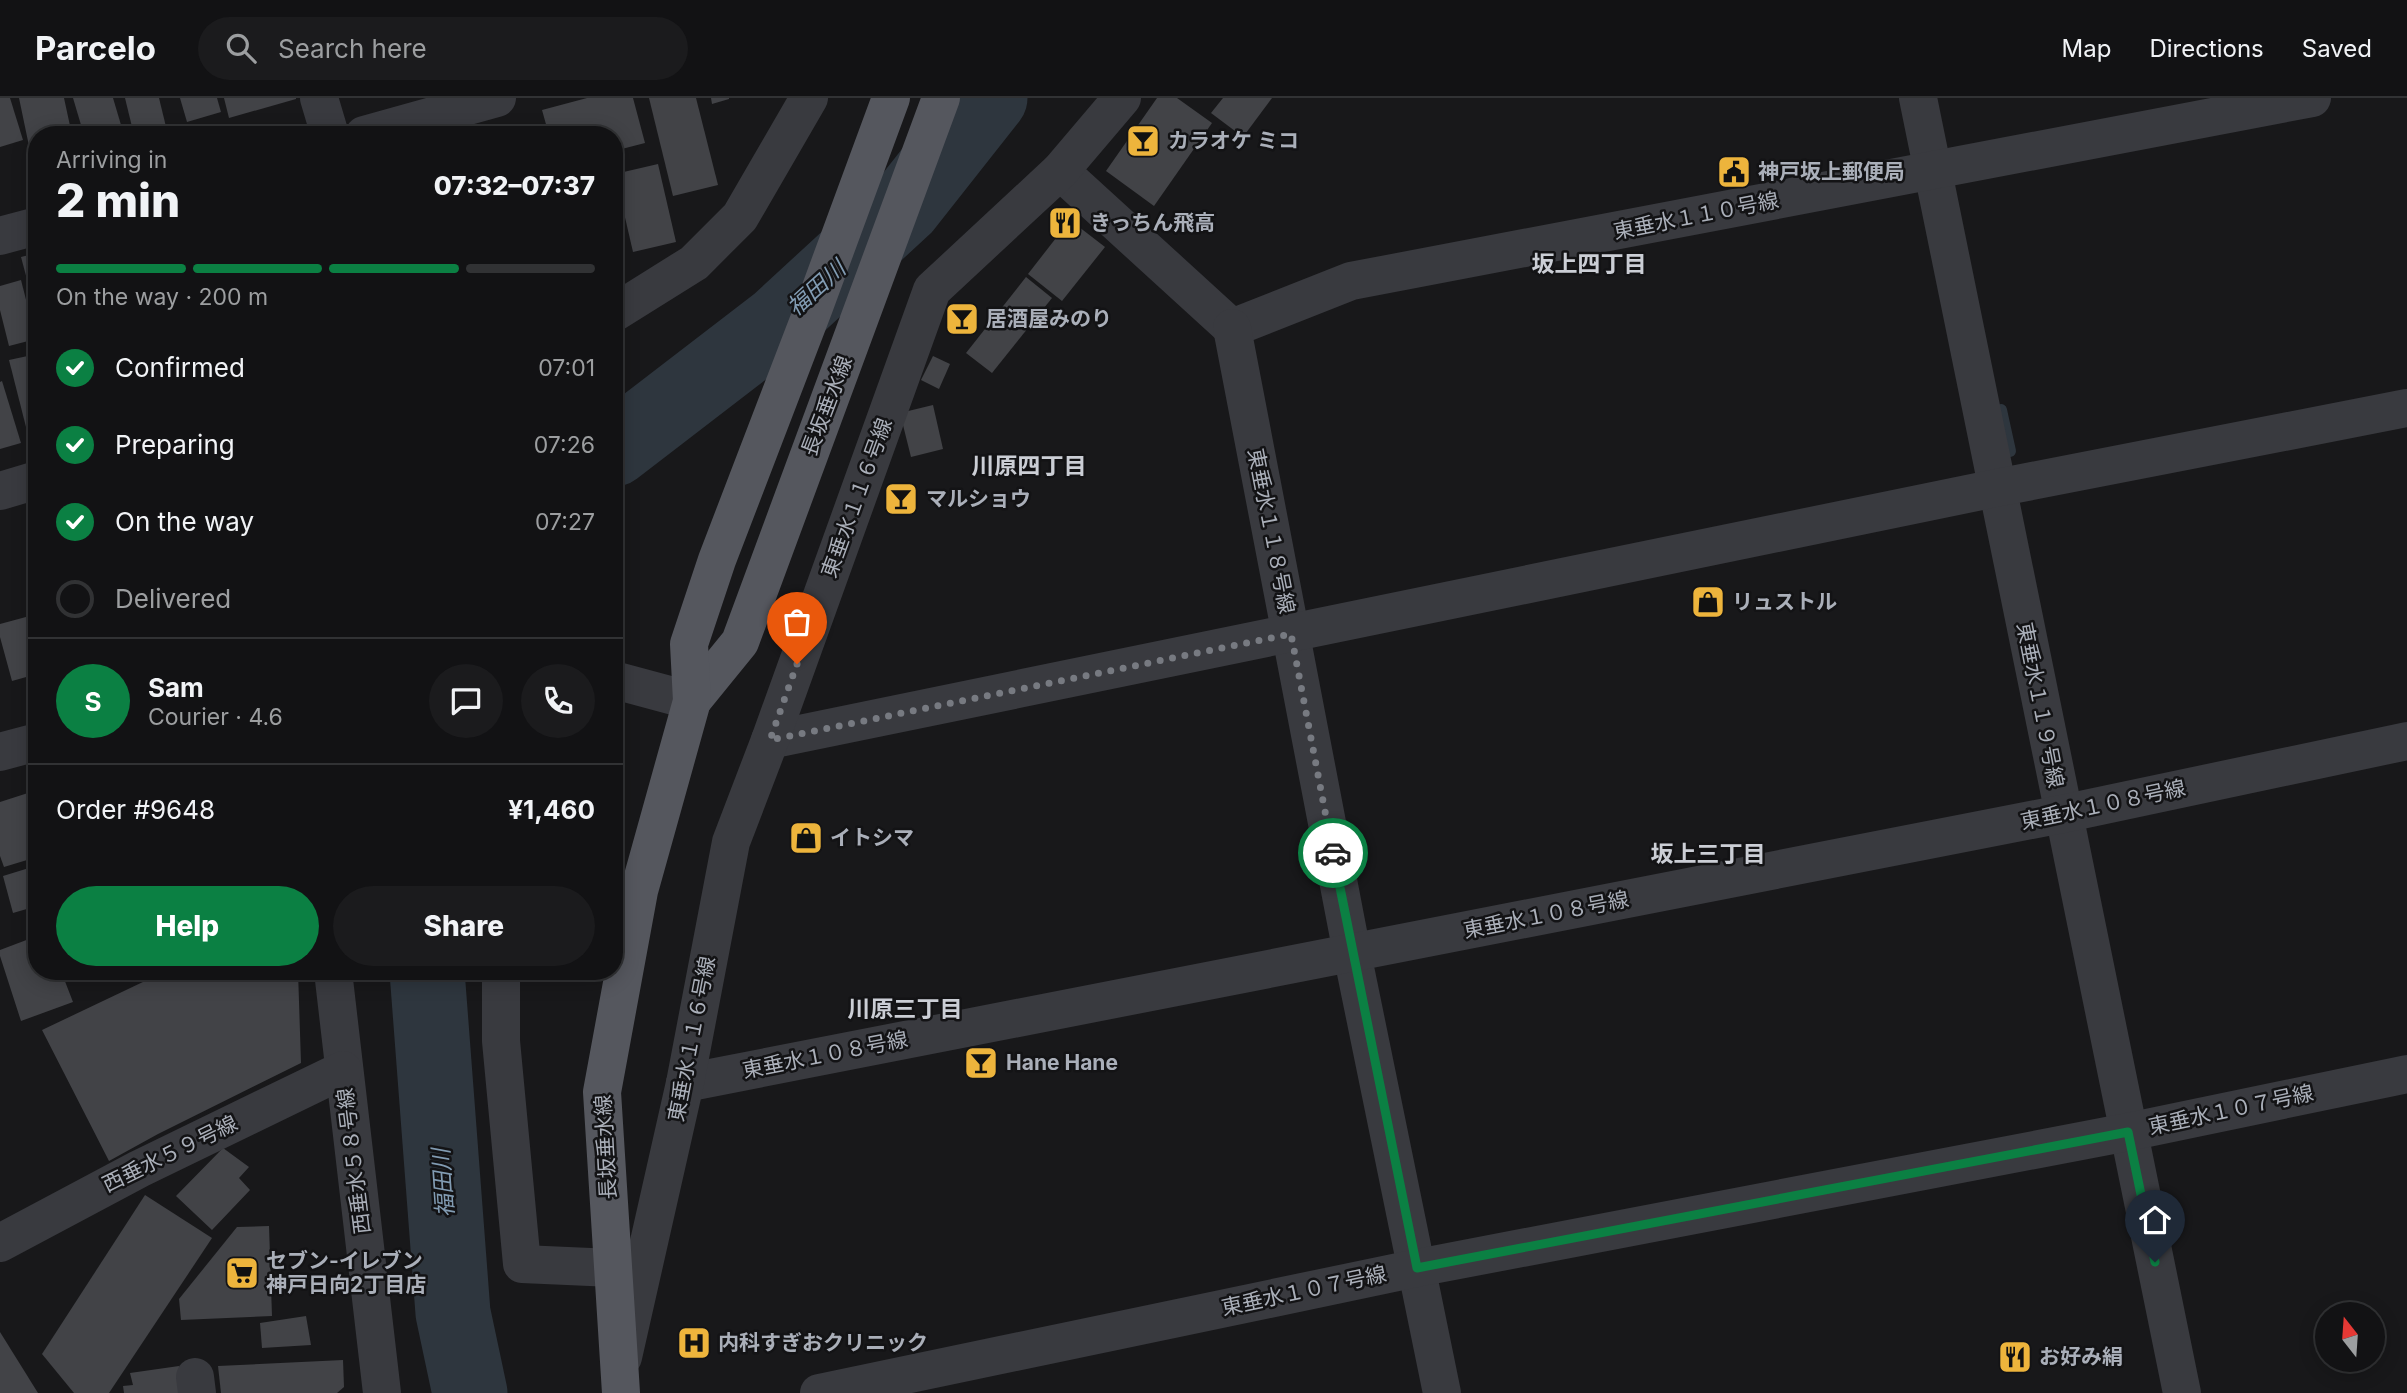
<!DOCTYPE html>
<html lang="en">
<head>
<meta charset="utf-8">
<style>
	:root { --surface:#121214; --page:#1b1b1d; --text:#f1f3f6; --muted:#9c9ea0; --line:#313234; --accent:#0b8043 }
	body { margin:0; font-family:Inter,"Noto Sans JP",sans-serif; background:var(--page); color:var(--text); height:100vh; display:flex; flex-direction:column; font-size:26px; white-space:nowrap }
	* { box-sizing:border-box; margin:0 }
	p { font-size:23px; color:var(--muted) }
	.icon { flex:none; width:38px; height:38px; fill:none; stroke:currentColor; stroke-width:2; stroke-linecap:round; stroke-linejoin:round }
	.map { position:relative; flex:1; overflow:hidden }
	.panel { position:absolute; left:28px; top:28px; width:595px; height:854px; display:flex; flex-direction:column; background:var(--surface); border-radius:28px; box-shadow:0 4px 18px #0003,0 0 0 2px var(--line) }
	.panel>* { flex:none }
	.needle { width:46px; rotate:343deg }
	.controls { position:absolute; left:2315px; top:1204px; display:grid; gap:14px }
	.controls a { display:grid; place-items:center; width:70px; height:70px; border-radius:50%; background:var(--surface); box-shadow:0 4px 18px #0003,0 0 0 2px var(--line); font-size:35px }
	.pin { position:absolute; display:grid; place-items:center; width:60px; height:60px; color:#fff; margin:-72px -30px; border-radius:50% 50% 50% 0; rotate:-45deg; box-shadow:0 0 7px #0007 }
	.pin .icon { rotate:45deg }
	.courier { position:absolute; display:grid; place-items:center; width:70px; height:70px; margin:-35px; border:5px solid #0b8043; border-radius:50%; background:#fff; color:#222; box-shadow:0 2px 9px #0007 }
	.head em { font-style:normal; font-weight:800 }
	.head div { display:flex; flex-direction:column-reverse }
	.head { display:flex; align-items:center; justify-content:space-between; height:119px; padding:0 28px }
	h1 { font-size:46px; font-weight:800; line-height:52px }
	.bar { display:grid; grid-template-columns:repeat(4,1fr); gap:10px 7px; align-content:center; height:84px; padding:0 28px }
	.bar i { height:9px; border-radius:5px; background:var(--line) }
	.bar .active { background:var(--accent) }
	.bar p { grid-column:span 4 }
	.line { display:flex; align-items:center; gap:18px; padding:0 28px; border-top:2px solid var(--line) }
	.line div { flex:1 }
	.round { display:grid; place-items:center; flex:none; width:74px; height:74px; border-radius:37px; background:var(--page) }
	ol { padding:0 28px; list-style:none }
	li { display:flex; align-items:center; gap:21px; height:77px }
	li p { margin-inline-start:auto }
	li .icon { padding:7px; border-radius:50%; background:var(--accent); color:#fff; stroke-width:4 }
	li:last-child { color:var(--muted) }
	li i { width:38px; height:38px; border:4px solid var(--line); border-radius:50% }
	.primary-button { display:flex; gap:14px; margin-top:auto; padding:14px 28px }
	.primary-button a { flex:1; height:80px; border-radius:42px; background:var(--accent); color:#fff; font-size:28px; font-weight:800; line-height:80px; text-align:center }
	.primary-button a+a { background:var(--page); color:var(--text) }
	header { display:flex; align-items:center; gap:42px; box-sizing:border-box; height:98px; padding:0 35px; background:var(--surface); border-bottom:2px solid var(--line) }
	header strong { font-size:33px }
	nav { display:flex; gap:38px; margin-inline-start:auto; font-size:24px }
	.search { width:490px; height:63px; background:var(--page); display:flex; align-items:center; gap:18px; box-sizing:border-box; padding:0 24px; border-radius:38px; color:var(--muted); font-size:26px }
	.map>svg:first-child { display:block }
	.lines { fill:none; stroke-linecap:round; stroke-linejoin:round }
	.stream { stroke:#2e363e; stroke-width:12 }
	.river { stroke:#2e363e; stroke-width:75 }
	.building { fill:#424347 }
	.minor { stroke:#393a3f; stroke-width:38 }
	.major { stroke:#55575e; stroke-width:38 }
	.done { stroke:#777a81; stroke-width:7; stroke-dasharray:0 12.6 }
	.route { stroke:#0b8043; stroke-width:9 }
	.labels { text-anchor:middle; stroke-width:5; stroke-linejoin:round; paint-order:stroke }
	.poi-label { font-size:21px; font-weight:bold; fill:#aaafb9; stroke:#131315; text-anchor:start }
	.street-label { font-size:21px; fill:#aaafb9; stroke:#131315 }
	.neighbourhood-label { font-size:23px; font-weight:bold; fill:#cbced5; stroke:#131315 }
	.water-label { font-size:23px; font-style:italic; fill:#829cb3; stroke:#131315 }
</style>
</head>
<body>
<header>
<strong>Parcelo</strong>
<div class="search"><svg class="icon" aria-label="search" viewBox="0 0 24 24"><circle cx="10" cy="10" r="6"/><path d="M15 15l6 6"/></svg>Search here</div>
<nav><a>Map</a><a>Directions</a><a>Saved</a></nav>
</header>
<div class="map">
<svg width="2407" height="1295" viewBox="0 0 2407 1295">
	<rect width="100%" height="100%" fill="#18181a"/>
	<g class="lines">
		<path class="stream" d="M 2001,312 L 2010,353"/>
		<g class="river">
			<path d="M 614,351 L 778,225 L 904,109 L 990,0"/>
			<path d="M 427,873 L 453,1215 L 470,1295"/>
		</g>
	</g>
	<g class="building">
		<path d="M 0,0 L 10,0 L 23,42 L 0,49 Z"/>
		<path d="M 19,0 L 64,0 L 72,37 L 37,37 L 37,46 L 29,48 Z"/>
		<path d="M 73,0 L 113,0 L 124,37 L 84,37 Z"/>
		<path d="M 125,0 L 159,0 L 168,37 L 134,37 Z"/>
		<path d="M 180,0 L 217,0 L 221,14 L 187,24 Z"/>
		<path d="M 224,0 L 296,0 L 296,1 L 229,20 Z"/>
		<path d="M 587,0 L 633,0 L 645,45 L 614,53 L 614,37 L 549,37 L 542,12 Z"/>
		<path d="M 649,0 L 696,0 L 718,87 L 673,98 Z"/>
		<path d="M 711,0 L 729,0 L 729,1 L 712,6 Z"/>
		<path d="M 1157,0 L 1177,0 L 1212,25 L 1154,108 L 1106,73 Z"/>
		<path d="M 1223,0 L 1272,0 L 1243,39 L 1211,15 Z"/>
		<path d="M 658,66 L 676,144 L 633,154 L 615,76 Z"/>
		<path d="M 1070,122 L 1105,149 L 1062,203 L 1028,176 Z"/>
		<path d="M 614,133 L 625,173 L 614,175 Z"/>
		<path d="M 37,155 L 37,214 L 36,215 L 21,159 Z"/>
		<path d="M 1026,179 L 1052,200 L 992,275 L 966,255 Z"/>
		<path d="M 21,182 L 36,241 L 9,248 L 0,212 L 0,188 Z"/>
		<path d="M 37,256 L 37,326 L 26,329 L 9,262 Z"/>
		<path d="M 933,258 L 950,266 L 939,291 L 921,282 Z"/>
		<path d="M 2,283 L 21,345 L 0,351 L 0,284 Z"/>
		<path d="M 933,307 L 943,351 L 911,359 L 900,315 Z"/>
		<path d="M 37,516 L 37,576 L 12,583 L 0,539 L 0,526 Z"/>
		<path d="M 28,695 L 37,724 L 37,759 L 4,769 L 0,758 L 0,704 Z"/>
		<path d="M 29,770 L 37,797 L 37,808 L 13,815 L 3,778 Z"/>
		<path d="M 37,838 L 37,873 L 61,873 L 73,904 L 21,923 L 0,858 L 0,852 Z"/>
		<path d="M 67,873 L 94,873 L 94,874 L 70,882 Z"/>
		<path d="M 166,873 L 298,873 L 301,965 L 158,1036 L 109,1063 L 42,932 Z"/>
		<path d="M 223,1050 L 249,1069 L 239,1080 L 250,1092 L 212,1132 L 176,1098 Z"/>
		<path d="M 145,1097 L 212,1140 L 109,1295 L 74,1295 L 42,1256 Z"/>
		<path d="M 269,1128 L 272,1218 L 181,1222 L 179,1201 L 237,1129 Z"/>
		<path d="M 306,1218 L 311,1247 L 262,1250 L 260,1225 Z"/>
		<path d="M 0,1234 L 38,1295 L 0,1295 Z"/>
		<path d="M 343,1262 L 344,1289 L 337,1295 L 221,1295 L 218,1268 Z"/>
		<path d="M 179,1268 L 182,1295 L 124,1295 L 123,1288 L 133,1287 L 130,1275 Z"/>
	</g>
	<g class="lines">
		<g class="minor">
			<path d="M 319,0 L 330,37"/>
			<path d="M 1918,0 L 2182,1295"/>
			<path d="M 364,37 L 497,0"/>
			<path d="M 1060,73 L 1232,230 L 1351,183 L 2312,0"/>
			<path d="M 0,138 L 37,128"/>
			<path d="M 614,215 L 694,165 L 740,119 L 809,0"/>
			<path d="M 1232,230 L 1352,855 L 1442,1295"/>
			<path d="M 0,393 L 37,382"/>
			<path d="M 614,582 L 692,603"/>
			<path d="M 770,642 L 1996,390 L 2407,310"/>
			<path d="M 0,654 L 37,644"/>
			<path d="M 333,873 L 382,1295"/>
			<path d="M 501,873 L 501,943 L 522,1166 L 613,1170"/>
			<path d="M 685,985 L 2062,716 L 2407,643"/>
			<path d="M 0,1145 L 139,1071 L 343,972"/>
			<path d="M 623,1259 L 685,985 L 731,744 L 770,642 L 932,192 L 1060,73 L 1122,0"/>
			<path d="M 195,1279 L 197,1295"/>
			<path d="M 819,1295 L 1417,1170 L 2128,1034 L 2407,976"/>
		</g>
		<g class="major">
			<path d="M 692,603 L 740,544 L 941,0"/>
			<path d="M 621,1295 L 602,994 L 639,793 L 692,603 L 689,546 L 717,462 L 814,209 L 891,0"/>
		</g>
	</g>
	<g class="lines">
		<path class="done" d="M 797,566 L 770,642 L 1291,536 L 1333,755"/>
		<path class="route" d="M 1333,755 L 1417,1170 L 2128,1034 L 2155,1164"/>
	</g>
	<defs>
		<symbol id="bar-square" viewBox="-11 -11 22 22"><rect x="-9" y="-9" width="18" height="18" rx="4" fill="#edb43c" stroke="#131315"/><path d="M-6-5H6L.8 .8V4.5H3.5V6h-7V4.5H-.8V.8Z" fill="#111"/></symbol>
		<symbol id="civic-square" viewBox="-11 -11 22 22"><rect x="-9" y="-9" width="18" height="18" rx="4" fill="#edb43c" stroke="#131315"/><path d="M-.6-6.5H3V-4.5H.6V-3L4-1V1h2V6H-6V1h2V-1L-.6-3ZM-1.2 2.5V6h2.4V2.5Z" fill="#111"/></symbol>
		<symbol id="restaurant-square" viewBox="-11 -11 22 22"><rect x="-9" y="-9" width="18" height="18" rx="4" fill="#edb43c" stroke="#131315"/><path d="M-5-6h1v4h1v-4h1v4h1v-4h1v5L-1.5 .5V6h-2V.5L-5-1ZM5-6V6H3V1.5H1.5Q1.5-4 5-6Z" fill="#111"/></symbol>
		<symbol id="shop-square" viewBox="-11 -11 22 22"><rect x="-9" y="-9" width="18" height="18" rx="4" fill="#edb43c" stroke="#131315"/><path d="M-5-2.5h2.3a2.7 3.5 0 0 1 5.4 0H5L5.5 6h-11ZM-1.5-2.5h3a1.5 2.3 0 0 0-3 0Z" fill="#111"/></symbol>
		<symbol id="supermarket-square" viewBox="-11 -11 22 22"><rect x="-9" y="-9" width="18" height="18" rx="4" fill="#edb43c" stroke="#131315"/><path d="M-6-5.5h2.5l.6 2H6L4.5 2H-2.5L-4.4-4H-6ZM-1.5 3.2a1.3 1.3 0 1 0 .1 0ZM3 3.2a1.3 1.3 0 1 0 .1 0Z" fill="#111"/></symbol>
		<symbol id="hospital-square" viewBox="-11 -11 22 22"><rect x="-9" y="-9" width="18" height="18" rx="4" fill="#edb43c" stroke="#131315"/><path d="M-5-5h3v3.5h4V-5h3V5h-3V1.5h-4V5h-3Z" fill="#111"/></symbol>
	</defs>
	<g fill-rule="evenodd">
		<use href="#bar-square" x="1124" y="24" width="38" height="38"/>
		<use href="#civic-square" x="1715" y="55" width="38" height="38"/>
		<use href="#restaurant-square" x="1046" y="106" width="38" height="38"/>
		<use href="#bar-square" x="943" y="202" width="38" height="38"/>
		<use href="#bar-square" x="882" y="382" width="38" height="38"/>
		<use href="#shop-square" x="1689" y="485" width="38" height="38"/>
		<use href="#shop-square" x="787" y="721" width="38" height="38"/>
		<use href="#bar-square" x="962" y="946" width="38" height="38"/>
		<use href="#supermarket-square" x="223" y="1156" width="38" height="38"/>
		<use href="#hospital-square" x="675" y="1226" width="38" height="38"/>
		<use href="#restaurant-square" x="1996" y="1240" width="38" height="38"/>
	</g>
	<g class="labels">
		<g class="poi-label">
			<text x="1168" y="50">カラオケ ミコ</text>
			<text x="1758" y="81">神戸坂上郵便局</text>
			<text x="1090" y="132">きっちん飛高</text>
			<text x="986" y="228">居酒屋みのり</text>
			<text x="926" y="408">マルショウ</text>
			<text x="1732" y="511">リュストル</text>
			<text x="830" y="747">イトシマ</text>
			<text x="1006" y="972">Hane Hane</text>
			<text x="266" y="1170">セブン-イレブン<tspan x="266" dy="24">神戸日向2丁目店</tspan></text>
			<text x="718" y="1252">内科すぎおクリニック</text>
			<text x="2039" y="1266">お好み絹</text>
		</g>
		<g class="street-label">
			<text transform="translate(1696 118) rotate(-11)" y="7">東垂水１１０号線</text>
			<text transform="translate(827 308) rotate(-69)" y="7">長坂垂水線</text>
			<text transform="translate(857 400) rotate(-70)" y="7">東垂水１１６号線</text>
			<text transform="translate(1271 433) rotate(79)" y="7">東垂水１１８号線</text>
			<text transform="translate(2040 607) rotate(79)" y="7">東垂水１１９号線</text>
			<text transform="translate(2103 707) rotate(-12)" y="7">東垂水１０８号線</text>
			<text transform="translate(1546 817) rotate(-11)" y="7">東垂水１０８号線</text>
			<text transform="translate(692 941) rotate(-79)" y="7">東垂水１１６号線</text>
			<text transform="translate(825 957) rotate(-11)" y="7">東垂水１０８号線</text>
			<text transform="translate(2231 1012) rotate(-12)" y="7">東垂水１０７号線</text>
			<text transform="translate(606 1049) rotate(-93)" y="7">長坂垂水線</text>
			<text transform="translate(170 1056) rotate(-26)" y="7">西垂水５９号線</text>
			<text transform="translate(354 1063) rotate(-97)" y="7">西垂水５８号線</text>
			<text transform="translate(1304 1193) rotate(-12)" y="7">東垂水１０７号線</text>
		</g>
		<g class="neighbourhood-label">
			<text x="1589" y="174">坂上四丁目</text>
			<text x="1029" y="376">川原四丁目</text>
			<text x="1708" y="764">坂上三丁目</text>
			<text x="905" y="919">川原三丁目</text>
		</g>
		<g class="water-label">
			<text transform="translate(816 190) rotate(-42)" y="8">福田川</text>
			<text transform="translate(443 1085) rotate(-94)" y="8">福田川</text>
		</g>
	</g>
</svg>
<div class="controls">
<a><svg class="needle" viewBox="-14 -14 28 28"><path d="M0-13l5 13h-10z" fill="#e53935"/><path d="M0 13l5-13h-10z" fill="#9c9ea0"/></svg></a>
</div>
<div class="pin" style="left:797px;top:566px;background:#ea580c"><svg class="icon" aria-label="bag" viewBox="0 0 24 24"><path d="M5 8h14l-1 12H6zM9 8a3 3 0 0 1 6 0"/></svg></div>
<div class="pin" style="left:2155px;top:1164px;background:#1f2937"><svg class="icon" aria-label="home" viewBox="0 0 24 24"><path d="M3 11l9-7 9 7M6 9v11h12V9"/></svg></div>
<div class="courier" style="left:1333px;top:755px"><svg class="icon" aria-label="car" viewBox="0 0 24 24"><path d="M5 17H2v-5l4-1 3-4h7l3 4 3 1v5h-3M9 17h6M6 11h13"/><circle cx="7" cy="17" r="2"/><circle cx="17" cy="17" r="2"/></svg></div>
<section class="panel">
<div class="head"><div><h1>2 min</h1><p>Arriving in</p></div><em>07:32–07:37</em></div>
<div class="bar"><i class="active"></i><i class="active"></i><i class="active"></i><i></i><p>On the way · 200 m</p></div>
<ol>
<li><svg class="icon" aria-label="check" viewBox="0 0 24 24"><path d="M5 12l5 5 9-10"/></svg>Confirmed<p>07:01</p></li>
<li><svg class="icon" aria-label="check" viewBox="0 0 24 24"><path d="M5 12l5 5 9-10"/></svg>Preparing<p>07:26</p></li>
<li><svg class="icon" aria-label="check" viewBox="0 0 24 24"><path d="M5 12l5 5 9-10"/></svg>On the way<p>07:27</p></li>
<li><i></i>Delivered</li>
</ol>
<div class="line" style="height:126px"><b class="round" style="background:var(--accent);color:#fff">S</b><div><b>Sam</b><p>Courier · 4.6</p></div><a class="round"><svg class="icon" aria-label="chat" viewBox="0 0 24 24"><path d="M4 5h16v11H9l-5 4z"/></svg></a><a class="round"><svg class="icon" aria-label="phone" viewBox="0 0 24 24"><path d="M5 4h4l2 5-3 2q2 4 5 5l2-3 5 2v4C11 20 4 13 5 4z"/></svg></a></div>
<div class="line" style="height:91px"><div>Order #9648</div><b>¥1,460</b></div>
<div class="primary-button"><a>Help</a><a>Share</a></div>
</section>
</div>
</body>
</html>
